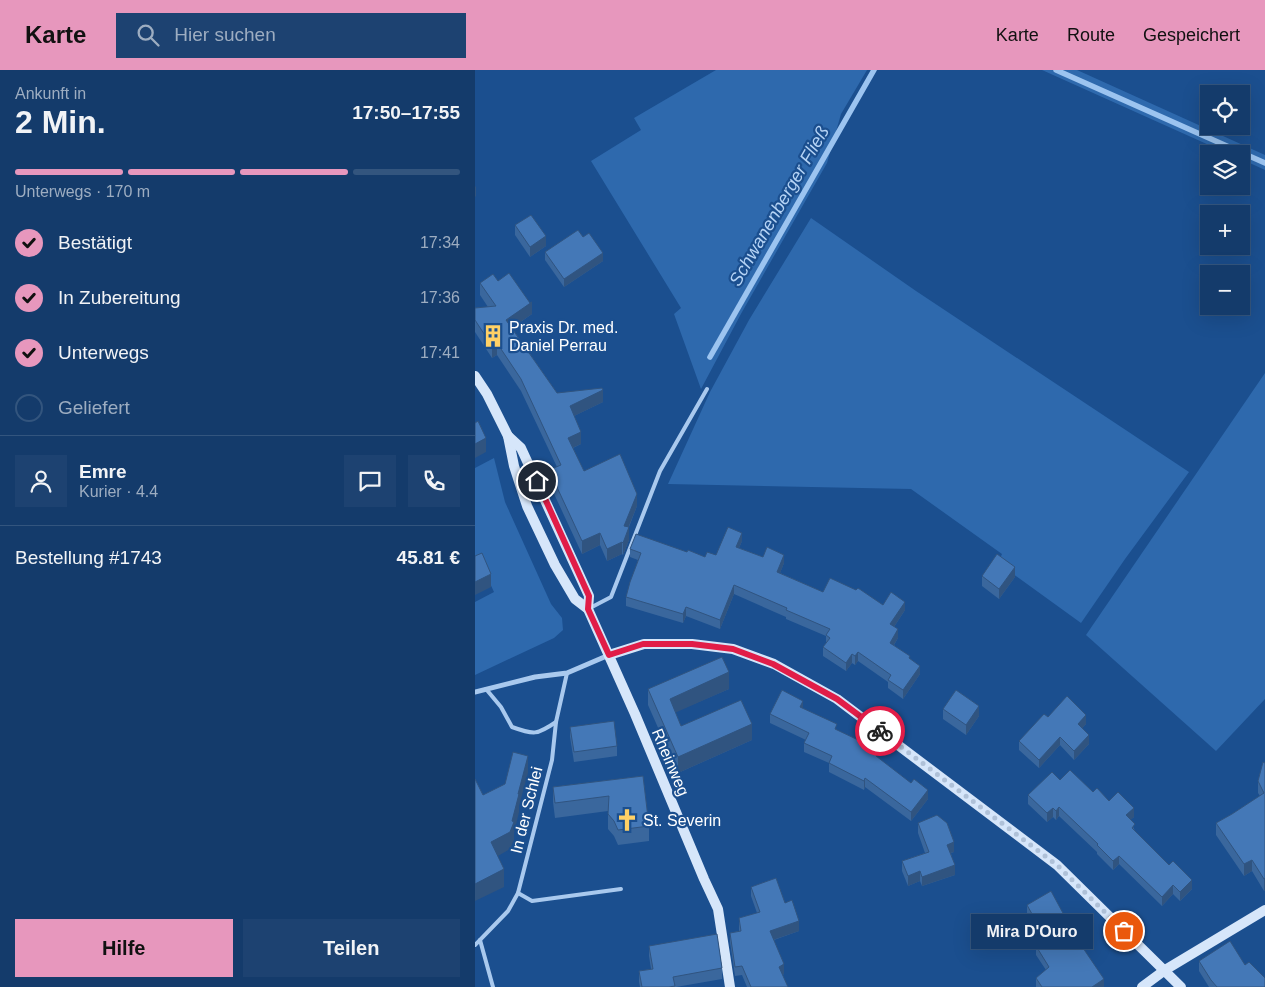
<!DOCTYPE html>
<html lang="de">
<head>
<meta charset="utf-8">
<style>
	:root { --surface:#143b6b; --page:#1d4271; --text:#f1f3f6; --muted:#9dadc1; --line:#33557e; --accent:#e797bd }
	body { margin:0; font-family:Arial,sans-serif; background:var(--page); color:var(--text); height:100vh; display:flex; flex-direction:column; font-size:19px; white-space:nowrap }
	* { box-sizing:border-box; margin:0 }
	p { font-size:16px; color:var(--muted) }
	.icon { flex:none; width:28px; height:28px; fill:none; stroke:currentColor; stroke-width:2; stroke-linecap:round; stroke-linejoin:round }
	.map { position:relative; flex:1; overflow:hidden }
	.details { display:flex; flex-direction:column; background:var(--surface); width:475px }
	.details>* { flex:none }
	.fabs { position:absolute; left:725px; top:15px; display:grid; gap:10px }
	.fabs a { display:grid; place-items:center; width:50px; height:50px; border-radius:0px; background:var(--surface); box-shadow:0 5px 20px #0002,0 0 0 1px var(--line); font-size:25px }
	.pin { position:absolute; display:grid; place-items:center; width:42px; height:42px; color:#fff; margin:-21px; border:2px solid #fff; border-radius:50%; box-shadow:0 1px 5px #0007 }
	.courier { position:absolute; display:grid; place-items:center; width:50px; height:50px; margin:-25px; border:4px solid #e11d48; border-radius:50%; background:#fff; color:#222; box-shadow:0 1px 6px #0007 }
	.bubble { position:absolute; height:35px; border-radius:0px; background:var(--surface); box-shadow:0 5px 20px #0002,0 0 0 1px var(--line); font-size:16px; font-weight:700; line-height:35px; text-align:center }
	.headline em { font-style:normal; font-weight:700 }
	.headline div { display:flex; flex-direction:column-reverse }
	.headline { display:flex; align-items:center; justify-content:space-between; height:85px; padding:0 15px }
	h1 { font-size:32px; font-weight:700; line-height:38px }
	.bar { display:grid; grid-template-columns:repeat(4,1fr); gap:8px 5px; align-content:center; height:60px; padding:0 15px }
	.bar i { height:6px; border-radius:4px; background:var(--line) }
	.bar .selected { background:var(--accent) }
	.bar p { grid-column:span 4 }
	.line { display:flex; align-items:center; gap:12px; padding:0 15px; border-top:1px solid var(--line) }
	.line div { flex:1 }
	.round { display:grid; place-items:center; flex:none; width:52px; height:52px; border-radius:0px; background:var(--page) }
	ol { padding:0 15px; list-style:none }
	li { display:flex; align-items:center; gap:15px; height:55px }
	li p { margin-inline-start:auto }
	li .icon { padding:5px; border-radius:50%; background:var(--accent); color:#111; stroke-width:4 }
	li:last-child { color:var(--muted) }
	li i { width:28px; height:28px; border:2px solid var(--line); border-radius:50% }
	.primary-button { display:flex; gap:10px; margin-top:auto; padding:10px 15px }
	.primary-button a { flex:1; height:58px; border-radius:0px; background:var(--accent); color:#111; font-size:20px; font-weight:700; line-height:58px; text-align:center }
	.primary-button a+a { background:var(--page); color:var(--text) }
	header { display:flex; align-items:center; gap:30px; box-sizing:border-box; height:70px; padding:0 25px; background:var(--accent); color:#111 }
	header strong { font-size:24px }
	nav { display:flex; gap:28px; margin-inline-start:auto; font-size:18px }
	.search { width:350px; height:45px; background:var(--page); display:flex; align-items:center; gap:12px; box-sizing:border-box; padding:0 18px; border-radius:0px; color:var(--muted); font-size:19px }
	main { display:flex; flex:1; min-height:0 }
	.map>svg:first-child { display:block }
	.green { fill:#2e69ad }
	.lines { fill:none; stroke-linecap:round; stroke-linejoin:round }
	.stream { stroke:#9cc4f0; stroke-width:5.5 }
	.lane { stroke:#a9c9ee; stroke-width:4 }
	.street { stroke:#a9c9ee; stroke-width:5 }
	.secondary { stroke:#d6e6fa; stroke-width:10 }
	.wall { fill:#3a679d }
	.shaded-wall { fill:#305480 }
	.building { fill:#4478b7; stroke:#305480 }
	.done { stroke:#afc1d8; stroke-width:5; stroke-dasharray:0 9 }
	.route { stroke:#e11d48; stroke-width:6 }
	.labels { text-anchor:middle; stroke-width:4.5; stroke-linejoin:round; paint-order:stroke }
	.poi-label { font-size:16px; fill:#fff; stroke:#1b4f8f; text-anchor:start }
	.street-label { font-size:16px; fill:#fff; stroke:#1b4f8f }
	.water-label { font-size:18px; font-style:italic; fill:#b5d3f5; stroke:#1b4f8f }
</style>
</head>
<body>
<header>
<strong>Karte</strong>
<div class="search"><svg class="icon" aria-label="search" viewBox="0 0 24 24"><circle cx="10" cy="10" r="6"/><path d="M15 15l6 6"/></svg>Hier suchen</div>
<nav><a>Karte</a><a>Route</a><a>Gespeichert</a></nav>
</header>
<main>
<section class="details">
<div class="headline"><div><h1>2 Min.</h1><p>Ankunft in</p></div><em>17:50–17:55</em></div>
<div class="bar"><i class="selected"></i><i class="selected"></i><i class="selected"></i><i></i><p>Unterwegs · 170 m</p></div>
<ol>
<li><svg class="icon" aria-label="check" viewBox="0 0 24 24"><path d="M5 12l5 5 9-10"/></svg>Bestätigt<p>17:34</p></li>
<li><svg class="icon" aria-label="check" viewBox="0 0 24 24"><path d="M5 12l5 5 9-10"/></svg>In Zubereitung<p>17:36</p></li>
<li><svg class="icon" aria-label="check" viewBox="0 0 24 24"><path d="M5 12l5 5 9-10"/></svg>Unterwegs<p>17:41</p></li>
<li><i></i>Geliefert</li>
</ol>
<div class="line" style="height:90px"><a class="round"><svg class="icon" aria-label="person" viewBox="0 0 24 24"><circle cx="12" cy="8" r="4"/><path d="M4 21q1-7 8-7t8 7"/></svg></a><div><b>Emre</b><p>Kurier · 4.4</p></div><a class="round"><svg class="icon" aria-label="chat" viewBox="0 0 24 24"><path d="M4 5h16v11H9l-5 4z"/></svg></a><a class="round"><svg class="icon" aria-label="phone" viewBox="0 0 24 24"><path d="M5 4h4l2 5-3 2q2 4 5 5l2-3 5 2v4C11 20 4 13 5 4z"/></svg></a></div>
<div class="line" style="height:65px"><div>Bestellung #1743</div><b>45.81 €</b></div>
<div class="primary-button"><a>Hilfe</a><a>Teilen</a></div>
</section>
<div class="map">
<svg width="790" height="917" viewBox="0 0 790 917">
	<rect width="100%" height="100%" fill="#1b4f8f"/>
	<g class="green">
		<path d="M 241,0 L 392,0 L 366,44 L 352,93 L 267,242 L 226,319 L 199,244 L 206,238 L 116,91 L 166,60 L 159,48 Z"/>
		<path d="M 567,0 L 602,0 L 790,85 L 790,100 L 766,89 L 766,84 L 754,84 Z"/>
		<path d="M 336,148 L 441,221 L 714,402 L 650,489 L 606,553 L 523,493 L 527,484 L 436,419 L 193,414 L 235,322 L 274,250 Z"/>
		<path d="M 790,303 L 790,629 L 741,681 L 611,565 Z"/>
		<path d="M 19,388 L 30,432 L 76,534 L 87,548 L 88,560 L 79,568 L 0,605 L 0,532 L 19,522 L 7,496 L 0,499 L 0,398 Z"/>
	</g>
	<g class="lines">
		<g class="stream">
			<path d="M 581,0 L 790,93"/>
			<path d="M 235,287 L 399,0"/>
		</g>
		<g class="lane">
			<path d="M 115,538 L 136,527 L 185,401 L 232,319"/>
			<path d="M 11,619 L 26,637 L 37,657 C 59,665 62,665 81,652"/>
			<path d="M 43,823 L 57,831 L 146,819"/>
			<path d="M 5,870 L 18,917"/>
			<path d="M 0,875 L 33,841 L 43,823 L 77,690 L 81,652 L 92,603"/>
		</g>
		<path class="street" d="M 0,622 L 60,607 L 92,603 L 134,585"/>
		<g class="secondary">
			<path d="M 0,306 L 12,324 L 33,366 L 39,396 L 52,436 L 80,495 L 100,529 L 113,539 L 160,644 L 229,809 L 243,839 L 255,917"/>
			<path d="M 33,366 L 46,378 L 114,526 L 113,539"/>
			<path d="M 134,585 L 169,574 L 217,574 L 258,579 L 299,594 L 362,629 L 582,795 L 706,917"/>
			<path d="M 667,917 L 690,900 L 790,840"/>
		</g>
	</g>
	<g class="wall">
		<path d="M 40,155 L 71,176 L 55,187 L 40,165 Z"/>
		<path d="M 108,167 L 128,191 L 89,217 L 70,190 L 70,182 Z"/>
		<path d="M 23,211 L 57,244 L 37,258 L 82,323 L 128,332 L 99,346 L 106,374 L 98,378 L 109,401 L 162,436 L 154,457 L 154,470 L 148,485 L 147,484 L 132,491 L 125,475 L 107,484 L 74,413 L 74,400 L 82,397 L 46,321 L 22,285 L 17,288 L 0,262 L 0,238 L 13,237 L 5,225 L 5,213 Z"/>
		<path d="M 267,471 L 264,478 L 288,487 L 309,493 L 305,503 L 348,522 L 430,540 L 419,557 L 423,568 L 419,575 L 435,589 L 445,604 L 428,629 L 413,618 L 413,612 L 383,591 L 380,595 L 377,593 L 371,601 L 348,586 L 348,577 L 351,574 L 351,566 L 311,549 L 311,547 L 259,524 L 245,559 L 211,546 L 208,553 L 151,536 L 151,527 L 163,490 L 155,487 L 155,479 L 212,482 L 230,487 L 241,485 Z"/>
		<path d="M 507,506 L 540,507 L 524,529 L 507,516 Z"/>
		<path d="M 173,619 L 254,619 L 200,642 L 206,656 L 277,670 L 203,703 L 173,635 Z"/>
		<path d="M 328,638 L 362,660 L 398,682 L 402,687 L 453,729 L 436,751 L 390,717 L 389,720 L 354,702 L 354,693 L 329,682 L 329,673 L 331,670 L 295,653 L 295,644 Z"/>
		<path d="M 468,639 L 504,646 L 491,665 L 468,649 Z"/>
		<path d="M 573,647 L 611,654 L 607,658 L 614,674 L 599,690 L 585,675 L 564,698 L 544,680 L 544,671 Z"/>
		<path d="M 95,657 L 142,676 L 142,686 L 99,692 L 95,667 Z"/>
		<path d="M 790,693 L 790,820 L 789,821 L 777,801 L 769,806 L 741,765 L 741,753 L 757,744 L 785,726 L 783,723 L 783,711 Z"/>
		<path d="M 168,706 L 174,756 L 174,771 L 143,775 L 139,766 L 133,759 L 133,741 L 80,748 L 78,732 L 78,717 Z"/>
		<path d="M 585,710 L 618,722 L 634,731 L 659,747 L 655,750 L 660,761 L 717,819 L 705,831 L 698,824 L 687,836 L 644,794 L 638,800 L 622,784 L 622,782 L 584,746 L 581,750 L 578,747 L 572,752 L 553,734 L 553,725 Z"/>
		<path d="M 443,753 L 479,782 L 476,783 L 480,805 L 447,816 L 445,811 L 433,816 L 427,801 L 427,791 L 450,783 L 443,763 Z"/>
		<path d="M 276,817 L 310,833 L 324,861 L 299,870 L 309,904 L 307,905 L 313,917 L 272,917 L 267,905 L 260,906 L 255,872 L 255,863 L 264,861 L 264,848 L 282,843 L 276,826 Z"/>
		<path d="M 552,835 L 589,850 L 629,917 L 561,917 L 561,908 L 571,900 L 561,885 L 561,876 L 568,872 L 552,844 Z"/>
		<path d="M 174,876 L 247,898 L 247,909 L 201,917 L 165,917 L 164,912 L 164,901 L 176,899 L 174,886 Z"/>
		<path d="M 724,891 L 770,895 L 790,917 L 734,917 L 724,901 Z"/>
	</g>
	<g class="shaded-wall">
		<path d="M 1,116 L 1,126 L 0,127 L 0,117 Z"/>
		<path d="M 71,166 L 71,176 L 55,187 L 55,177 Z"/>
		<path d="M 128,183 L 128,191 L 89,217 L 89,209 Z"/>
		<path d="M 57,232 L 57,244 L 31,262 L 31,250 Z"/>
		<path d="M 22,273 L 22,285 L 17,288 L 17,276 Z"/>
		<path d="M 128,320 L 128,332 L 95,348 L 95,336 Z"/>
		<path d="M 106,362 L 106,374 L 93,380 L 93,368 Z"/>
		<path d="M 11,368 L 11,382 L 0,388 L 0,374 Z"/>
		<path d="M 162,424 L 162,436 L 149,468 L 149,456 Z"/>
		<path d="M 154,457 L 154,470 L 148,485 L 148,473 Z"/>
		<path d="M 125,463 L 125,475 L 107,484 L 107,471 Z"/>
		<path d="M 267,463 L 267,471 L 261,485 L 261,477 Z"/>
		<path d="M 147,472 L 147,484 L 132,491 L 132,479 Z"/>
		<path d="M 309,485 L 309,493 L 302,511 L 302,502 Z"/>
		<path d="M 540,497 L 540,507 L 524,529 L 524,519 Z"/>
		<path d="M 16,504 L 16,517 L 0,525 L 0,512 Z"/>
		<path d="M 259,515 L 259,524 L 245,559 L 245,550 Z"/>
		<path d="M 430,532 L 430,540 L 415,563 L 415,554 Z"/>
		<path d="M 211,537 L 211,546 L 208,553 L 208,544 Z"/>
		<path d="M 423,559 L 423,568 L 415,581 L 415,573 Z"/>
		<path d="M 383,582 L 383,591 L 380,595 L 380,586 Z"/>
		<path d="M 377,584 L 377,593 L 371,601 L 371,593 Z"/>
		<path d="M 445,596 L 445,604 L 428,629 L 428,620 Z"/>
		<path d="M 254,602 L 254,619 L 195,645 L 195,629 Z"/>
		<path d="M 328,631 L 328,640 L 325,637 Z"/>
		<path d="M 504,636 L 504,646 L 491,665 L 491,655 Z"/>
		<path d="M 611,645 L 611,654 L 603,663 L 603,654 Z"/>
		<path d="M 277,654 L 277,670 L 203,703 L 203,687 Z"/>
		<path d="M 614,665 L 614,674 L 599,690 L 599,681 Z"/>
		<path d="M 585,667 L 585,675 L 564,698 L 564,690 Z"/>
		<path d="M 53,686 L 53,703 L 44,736 L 44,742 L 39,763 L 39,770 L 35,779 L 16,790 L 16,772 L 43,724 Z"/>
		<path d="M 390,708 L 390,717 L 389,720 L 389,711 Z"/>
		<path d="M 453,720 L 453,729 L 436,751 L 436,742 Z"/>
		<path d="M 584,737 L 584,746 L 581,750 L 581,741 Z"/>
		<path d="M 578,738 L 578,747 L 572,752 L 572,743 Z"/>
		<path d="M 659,738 L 659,747 L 651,754 L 651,745 Z"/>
		<path d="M 479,772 L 479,782 L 472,784 L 472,775 Z"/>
		<path d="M 644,786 L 644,794 L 638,800 L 638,791 Z"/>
		<path d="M 777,790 L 777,801 L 769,806 L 769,794 Z"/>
		<path d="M 480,795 L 480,805 L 447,816 L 447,807 Z"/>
		<path d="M 29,799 L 29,817 L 0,831 L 0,814 Z"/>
		<path d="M 445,801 L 445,811 L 433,816 L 433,806 Z"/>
		<path d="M 790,808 L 790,820 L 789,821 L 789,809 Z"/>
		<path d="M 717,810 L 717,819 L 705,831 L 705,822 Z"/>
		<path d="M 698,815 L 698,824 L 687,836 L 687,827 Z"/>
		<path d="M 324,851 L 324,861 L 295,871 L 295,861 Z"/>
		<path d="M 309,894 L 309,904 L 304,906 L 304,897 Z"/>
		<path d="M 629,909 L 629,917 L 617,917 Z"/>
	</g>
	<g class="building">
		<path d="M 56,145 L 71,166 L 55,177 L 40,155 Z"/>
		<path d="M 103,160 L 108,167 L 114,163 L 128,183 L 89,209 L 70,182 Z"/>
		<path d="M 34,203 L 55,233 L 57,232 L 31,250 L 82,323 L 127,318 L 128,320 L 95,336 L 106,362 L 93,368 L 109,401 L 145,384 L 162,424 L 149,456 L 154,457 L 148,473 L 147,472 L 132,479 L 125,463 L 107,471 L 74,400 L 86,395 L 46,309 L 22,273 L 17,276 L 0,250 L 0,238 L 21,236 L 5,213 L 18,204 L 23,211 Z"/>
		<path d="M 3,351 L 11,368 L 0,374 L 0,353 Z"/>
		<path d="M 253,457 L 267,463 L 261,477 L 288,487 L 292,477 L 309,485 L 302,502 L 348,522 L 355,508 L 381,520 L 383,518 L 408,535 L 416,522 L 430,532 L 415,554 L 423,559 L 415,573 L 435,586 L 434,588 L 445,596 L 428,620 L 413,610 L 416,605 L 383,582 L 380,586 L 377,584 L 371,593 L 348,577 L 355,568 L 351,565 L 355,559 L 311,540 L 312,538 L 259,515 L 245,550 L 211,537 L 208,544 L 151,527 L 155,512 L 166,483 L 155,479 L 161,464 L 212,482 L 213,480 L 230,487 L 232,482 L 241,485 Z"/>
		<path d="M 7,483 L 16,504 L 0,512 L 0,486 Z"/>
		<path d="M 522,484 L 540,497 L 524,519 L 507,506 Z"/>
		<path d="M 247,587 L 254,602 L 195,629 L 206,656 L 266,630 L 277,654 L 203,687 L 173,619 Z"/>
		<path d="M 307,620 L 328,631 L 325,637 L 362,654 L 360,659 L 398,677 L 396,681 L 402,684 L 401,686 L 436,713 L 439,709 L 453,720 L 436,742 L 390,708 L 389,711 L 354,693 L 357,686 L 329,673 L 334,663 L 295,644 Z"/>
		<path d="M 481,620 L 504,636 L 491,655 L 468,639 Z"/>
		<path d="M 592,626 L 611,645 L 603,654 L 614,665 L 599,681 L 585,667 L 564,690 L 544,671 L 569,644 L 573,647 Z"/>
		<path d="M 139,651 L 142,676 L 99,682 L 95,657 Z"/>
		<path d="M 38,682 L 53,686 L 43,724 L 44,724 L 37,751 L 39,752 L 35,762 L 16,772 L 29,799 L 0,814 L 0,709 L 8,725 L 30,714 Z"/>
		<path d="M 788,692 L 790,693 L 790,808 L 789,809 L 777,790 L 769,794 L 741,753 L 757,744 L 789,723 L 783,711 Z"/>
		<path d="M 595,700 L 618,722 L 622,718 L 634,731 L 643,722 L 659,738 L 651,745 L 660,754 L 657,758 L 694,795 L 698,791 L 717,810 L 705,822 L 698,815 L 687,827 L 644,786 L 638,791 L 622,775 L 623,774 L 584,737 L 581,741 L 578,738 L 572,743 L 553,725 L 577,702 L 585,710 Z"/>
		<path d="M 168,706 L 174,756 L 143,760 L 139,751 L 133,744 L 134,726 L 80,733 L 78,717 Z"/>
		<path d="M 462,745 L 472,753 L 479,772 L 472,775 L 480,795 L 447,807 L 445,801 L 433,806 L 427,791 L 454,782 L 443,753 Z"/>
		<path d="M 301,808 L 310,833 L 317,830 L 324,851 L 295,861 L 309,894 L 304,897 L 313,917 L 276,917 L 267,896 L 260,897 L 255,863 L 266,861 L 264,848 L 285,842 L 276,817 Z"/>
		<path d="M 576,821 L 589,845 L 587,847 L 629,909 L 617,917 L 567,917 L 561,908 L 574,897 L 561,876 L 571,869 L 552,835 Z"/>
		<path d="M 242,864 L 247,898 L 198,907 L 200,916 L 194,917 L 167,917 L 164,901 L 178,899 L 174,876 Z"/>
		<path d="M 755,871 L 770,895 L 774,892 L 790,908 L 790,917 L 742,917 L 736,910 L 724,891 Z"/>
	</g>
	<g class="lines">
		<path class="done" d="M 405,661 L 582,795 L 649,861"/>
		<path class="route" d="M 62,411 L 114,526 L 113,539 L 134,585 L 168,574 L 217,574 L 258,579 L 298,594 L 362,629 L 405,661"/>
	</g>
	<defs>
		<symbol id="building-bare" viewBox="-9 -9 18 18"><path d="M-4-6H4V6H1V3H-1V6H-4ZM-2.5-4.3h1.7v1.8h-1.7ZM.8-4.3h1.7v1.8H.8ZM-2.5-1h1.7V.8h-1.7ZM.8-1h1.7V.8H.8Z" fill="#ffd166" stroke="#1b4f8f" stroke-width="2.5" paint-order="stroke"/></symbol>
		<symbol id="church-bare" viewBox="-9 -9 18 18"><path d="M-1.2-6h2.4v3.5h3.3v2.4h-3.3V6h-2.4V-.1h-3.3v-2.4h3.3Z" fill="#ffd166" stroke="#1b4f8f" stroke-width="2.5" paint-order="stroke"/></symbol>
	</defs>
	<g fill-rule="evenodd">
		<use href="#building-bare" x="2" y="250" width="32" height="32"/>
		<use href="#church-bare" x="136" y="734" width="32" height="32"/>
	</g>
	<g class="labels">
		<g class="poi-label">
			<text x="34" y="263">Praxis Dr. med.<tspan x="34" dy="18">Daniel Perrau</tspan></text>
			<text x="168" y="756">St. Severin</text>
		</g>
		<g class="street-label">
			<text transform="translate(196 692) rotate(67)" y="6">Rheinweg</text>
			<text transform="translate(51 740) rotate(-76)" y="6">In der Schlei</text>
		</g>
		<g class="water-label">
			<text transform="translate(304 136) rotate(-60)" y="6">Schwanenberger Fließ</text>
		</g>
	</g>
</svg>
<div class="fabs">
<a><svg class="icon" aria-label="locate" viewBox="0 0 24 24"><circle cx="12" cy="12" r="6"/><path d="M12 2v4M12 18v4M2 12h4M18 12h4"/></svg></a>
<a><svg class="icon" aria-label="layers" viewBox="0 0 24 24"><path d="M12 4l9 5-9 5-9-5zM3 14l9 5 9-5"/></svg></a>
<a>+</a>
<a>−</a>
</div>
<div class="pin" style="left:649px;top:861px;background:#ea580c"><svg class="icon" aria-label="bag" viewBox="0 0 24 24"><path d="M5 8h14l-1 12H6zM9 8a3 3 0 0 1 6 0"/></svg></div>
<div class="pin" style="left:62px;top:411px;background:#1f2937"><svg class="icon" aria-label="home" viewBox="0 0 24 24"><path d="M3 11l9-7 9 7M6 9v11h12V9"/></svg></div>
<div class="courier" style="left:405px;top:661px"><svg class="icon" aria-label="bike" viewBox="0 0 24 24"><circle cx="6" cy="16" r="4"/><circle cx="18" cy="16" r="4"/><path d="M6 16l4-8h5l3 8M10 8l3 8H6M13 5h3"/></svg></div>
<div class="bubble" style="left:496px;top:844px;width:122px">Mira D'Ouro</div>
</div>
</main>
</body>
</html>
